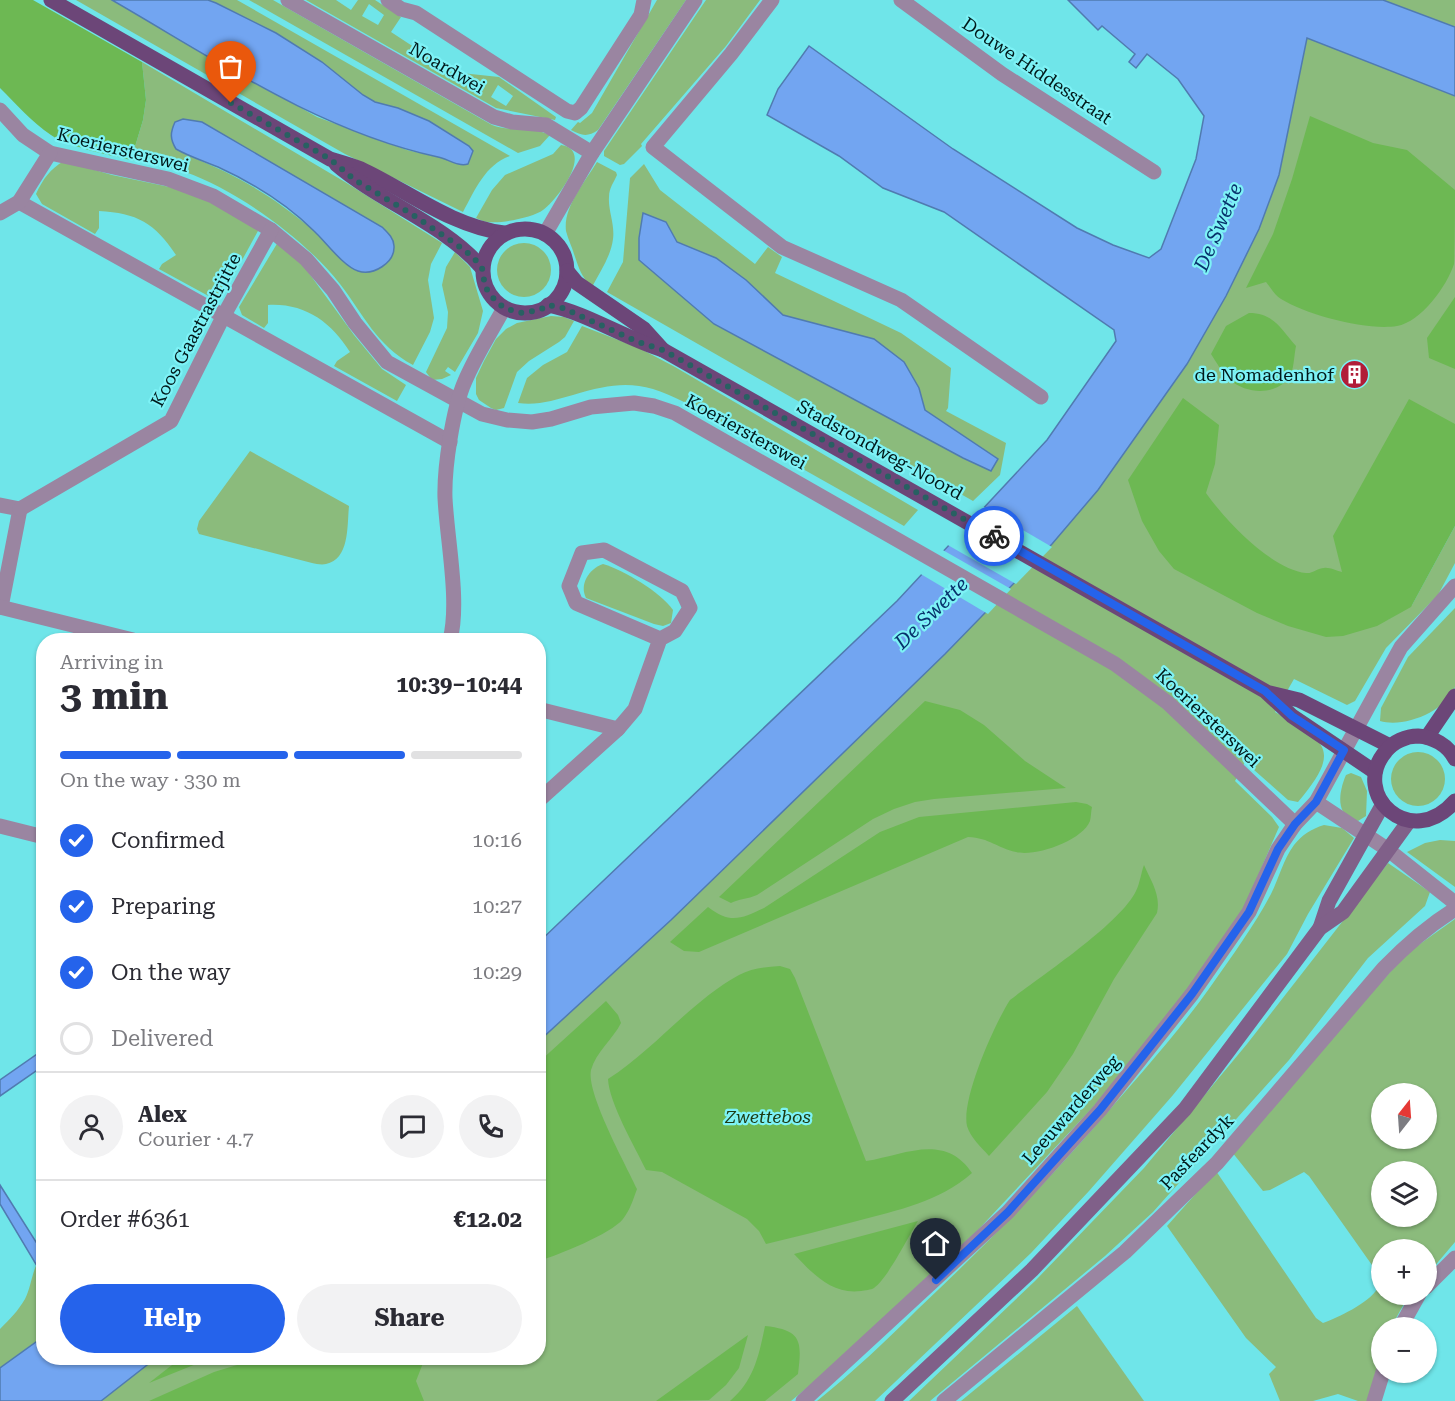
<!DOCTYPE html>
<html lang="en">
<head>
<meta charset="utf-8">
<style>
	:root { --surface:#fff; --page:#f2f2f3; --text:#2b2b33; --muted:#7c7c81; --line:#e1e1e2; --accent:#2563eb }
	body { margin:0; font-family:"Roboto Serif",serif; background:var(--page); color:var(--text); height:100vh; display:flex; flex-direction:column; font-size:22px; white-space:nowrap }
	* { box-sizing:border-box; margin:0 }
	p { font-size:20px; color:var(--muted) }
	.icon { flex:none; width:33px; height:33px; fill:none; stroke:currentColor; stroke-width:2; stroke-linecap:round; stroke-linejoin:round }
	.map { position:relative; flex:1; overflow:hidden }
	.panel { position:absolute; left:36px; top:633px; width:510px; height:732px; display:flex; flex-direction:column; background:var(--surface); border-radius:24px; box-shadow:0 2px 4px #0004 }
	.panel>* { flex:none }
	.needle { width:39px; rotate:17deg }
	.fabs { position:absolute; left:1371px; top:1083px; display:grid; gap:12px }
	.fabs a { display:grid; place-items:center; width:66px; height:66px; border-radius:50%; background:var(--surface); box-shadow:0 2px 4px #0004; font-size:30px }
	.pin { position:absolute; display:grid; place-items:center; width:51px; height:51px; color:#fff; margin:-62px -26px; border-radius:50% 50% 50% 0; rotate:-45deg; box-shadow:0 0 6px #0007 }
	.pin .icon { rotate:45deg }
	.courier { position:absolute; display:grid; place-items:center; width:60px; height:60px; margin:-30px; border:4px solid #2563eb; border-radius:50%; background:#fff; color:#222; box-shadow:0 2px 8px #0007 }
	.summary em { font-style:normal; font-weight:700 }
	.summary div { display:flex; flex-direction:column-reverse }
	.summary { display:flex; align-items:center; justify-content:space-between; height:102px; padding:0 24px }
	h1 { font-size:39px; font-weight:700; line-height:45px }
	.bar { display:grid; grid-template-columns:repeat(4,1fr); gap:9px 6px; align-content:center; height:72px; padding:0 24px }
	.bar i { height:8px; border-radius:4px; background:var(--line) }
	.bar .selected { background:var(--accent) }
	.bar p { grid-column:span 4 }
	.line { display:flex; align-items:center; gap:15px; padding:0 24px; border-top:2px solid var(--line) }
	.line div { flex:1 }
	.round { display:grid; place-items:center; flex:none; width:63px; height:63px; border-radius:32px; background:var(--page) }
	ol { padding:0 24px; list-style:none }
	li { display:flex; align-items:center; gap:18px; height:66px }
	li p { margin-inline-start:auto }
	li .icon { padding:6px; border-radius:50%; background:var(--accent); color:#fff; stroke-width:4 }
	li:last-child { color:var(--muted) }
	li i { width:33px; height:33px; border:3px solid var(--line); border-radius:50% }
	.cta { display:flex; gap:12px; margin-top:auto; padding:12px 24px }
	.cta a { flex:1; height:69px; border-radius:36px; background:var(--accent); color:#fff; font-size:24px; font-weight:700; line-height:69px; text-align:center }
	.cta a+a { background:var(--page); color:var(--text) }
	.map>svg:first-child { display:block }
	.green { fill:#8bbb7c; fill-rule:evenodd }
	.forest { fill:#6db853 }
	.water { fill:#72a5f1; stroke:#507bb0; stroke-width:1.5 }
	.pier { fill:#6fe5e9 }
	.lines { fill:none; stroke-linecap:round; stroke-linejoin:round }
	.minor { stroke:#9a85a1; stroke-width:15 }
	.secondary { stroke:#806089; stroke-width:15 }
	.primary { stroke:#6c4678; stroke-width:15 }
	.done { stroke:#286062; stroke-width:6; stroke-dasharray:0 10.8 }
	.route { stroke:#2563eb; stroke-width:8 }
	.labels { text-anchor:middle; stroke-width:4.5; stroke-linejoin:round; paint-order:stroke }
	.street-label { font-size:18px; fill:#01191a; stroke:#7df2f6 }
	.poi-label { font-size:18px; fill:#01191a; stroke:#7df2f6; text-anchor:end }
	.park-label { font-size:18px; font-style:italic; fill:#1d3b13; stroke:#7df2f6 }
	.water-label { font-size:20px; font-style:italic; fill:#08326c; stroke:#7df2f6 }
</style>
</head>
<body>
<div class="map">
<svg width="1455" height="1401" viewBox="0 0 1455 1401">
	<rect width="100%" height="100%" fill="#6fe5e9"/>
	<g class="green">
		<path d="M 76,0 L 112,0 L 317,117 L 407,150 L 442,158 L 463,165 L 469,146 L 429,121 L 398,108 L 375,102 L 363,95 L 322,62 L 276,33 L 208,0 L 237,0 L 510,156 C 485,165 475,190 463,212 L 345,154 Z"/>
		<path d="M 249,0 L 273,0 L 492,125 C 510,132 532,126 550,135 L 540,146 L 518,153 Z"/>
		<path d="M 306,0 L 336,0 L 351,10 L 358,0 L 375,0 L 401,17 L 391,32 L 452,72 L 499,77 L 556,117 L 555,120 L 496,108 ZM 369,4 L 384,15 L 378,25 L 362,16 ZM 498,85 L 513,96 L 506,106 L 491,97 Z"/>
		<path d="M 657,0 L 686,0 L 598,130 C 588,137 582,136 571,130 L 578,122 L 580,123 L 592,113 Z"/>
		<path d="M 706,0 L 760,0 L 726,46 L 641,144 L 642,146 L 624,164 L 620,165 L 604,156 L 604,151 Z"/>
		<path d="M 1310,0 L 1455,0 L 1455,504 L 1387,620 L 1412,605 L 1455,526 L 1455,563 L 1438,595 L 1386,648 L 1355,701 L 1347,705 L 1294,679 L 1275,712 C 1326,741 1343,749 1298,802 L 1288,800 L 1245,762 L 1235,781 L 1272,817 L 1279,827 L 1244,908 L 1188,990 L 1094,1106 L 977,1231 L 814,1382 L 791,1401 L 78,1401 L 134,1358 L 538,1358 L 539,1021 L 1147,408 Z"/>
		<path d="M 142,62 L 345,182 L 442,243 L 431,264 L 428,280 L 434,318 L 430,332 L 413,365 C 376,345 364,315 340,284 C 306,240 237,190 185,172 C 168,166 148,163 131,160 L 143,120 L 146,100 ZM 183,119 L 202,122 L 312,229 C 271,195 237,175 187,155 Z"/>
		<path d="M 561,145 C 595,150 557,200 543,210 C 534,217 501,224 489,222 C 485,222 480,220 476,218 L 492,190 L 505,175 L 553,154 Z"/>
		<path d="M 64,161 L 112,175 L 179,189 L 206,199 L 259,229 L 222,297 L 214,299 L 159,269 L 162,264 L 176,255 C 155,223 137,213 99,211 L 99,228 L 95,234 L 42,204 L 36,194 C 43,179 50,169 64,161 Z"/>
		<path d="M 597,162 L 616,172 L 617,175 C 614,182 609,188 609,197 C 608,211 615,224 613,239 C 611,256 600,272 592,287 C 581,277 579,268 574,254 C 572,247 568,239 566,231 C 563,207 585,182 597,162 Z"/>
		<path d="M 644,164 L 660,190 L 755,264 L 768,247 L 782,257 L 775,273 L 901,333 L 951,368 L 948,408 L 946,411 L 1006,443 L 1000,475 L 973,501 L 607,292 L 623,262 L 630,178 ZM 643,214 L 666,222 L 677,242 L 746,280 L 782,315 L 805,322 L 919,388 L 925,410 L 998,459 L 714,324 L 639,260 L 639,238 Z"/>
		<path d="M 278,242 L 303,265 L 354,335 L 382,369 L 406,385 L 397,401 L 334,366 L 337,361 L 350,352 C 331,322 305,303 268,305 L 268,323 L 264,328 L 242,315 L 239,307 Z"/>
		<circle cx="524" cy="270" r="27"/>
		<path d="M 455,252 L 470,267 L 483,311 L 478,333 L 455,372 L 448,367 L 445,371 L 451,375 L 442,379 L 432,380 L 426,372 L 447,328 L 448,312 L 442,285 L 446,267 Z"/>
		<path d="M 551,316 L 564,317 L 574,321 L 565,337 L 559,342 L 529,361 L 517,372 L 504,408 L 496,410 L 491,408 L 479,400 L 476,394 L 476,378 L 484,361 L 496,339 L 506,329 L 517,323 Z"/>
		<path d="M 582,326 L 639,348 L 675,367 L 918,510 L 904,526 L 684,402 C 642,380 618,381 573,395 C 555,400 537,406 518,403 L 527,378 L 543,365 L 567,352 Z"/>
		<path d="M 250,451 L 349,506 C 347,525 350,559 326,564 C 322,565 316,564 312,563 L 199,534 L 197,529 L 199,521 Z"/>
		<path d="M 603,564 C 624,570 660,592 673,610 L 671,623 L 663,626 L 654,624 L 586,598 C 579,584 589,569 603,564 Z"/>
		<path d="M 1455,608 C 1455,628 1455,648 1455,669 C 1455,674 1455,682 1455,687 C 1445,712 1404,728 1380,721 L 1381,708 L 1408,657 Z"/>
		<circle cx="1418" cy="779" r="27"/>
		<path d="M 1351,773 L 1361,777 L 1367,791 L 1366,816 L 1358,821 C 1334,817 1339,791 1346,775 Z"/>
		<path d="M 1324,825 L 1342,828 L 1354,838 L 1308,914 L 1287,954 L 1173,1095 L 1089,1191 L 1031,1253 L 875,1401 L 817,1401 C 853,1372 886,1341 918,1309 C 981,1250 1041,1188 1098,1123 C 1137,1078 1177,1034 1211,986 C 1232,956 1254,926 1271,894 C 1279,878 1283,860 1294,845 C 1302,835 1311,829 1324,825 Z"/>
		<path d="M 1440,840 L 1455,841 L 1455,887 L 1407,852 L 1425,843 Z"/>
		<path d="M 1388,863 L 1430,892 L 1425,906 L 1368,958 L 1289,1060 L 1153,1212 L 1105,1256 L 930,1401 L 909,1401 L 1035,1281 L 1144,1168 L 1247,1044 Z"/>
		<path d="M 1455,919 L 1455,1242 L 1427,1275 L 1426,1250 L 1382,1250 L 1382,1294 L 1409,1295 L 1391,1327 L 1382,1328 C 1381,1353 1381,1378 1368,1401 L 1358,1401 L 1338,1394 L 1313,1401 L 1280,1401 L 1269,1374 L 1276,1367 L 1246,1338 L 1167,1226 L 1216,1171 L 1316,1318 L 1323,1323 C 1337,1318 1369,1303 1377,1289 C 1379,1285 1378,1280 1379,1275 L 1309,1176 L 1304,1172 L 1270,1190 L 1263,1191 L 1232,1152 L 1332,1034 L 1410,951 ZM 1382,1094 L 1426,1094 L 1426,1138 L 1382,1138 ZM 1382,1172 L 1426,1172 L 1426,1216 L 1382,1216 Z"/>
		<path d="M 43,1256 L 43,1337 L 0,1368 L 0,1329 C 10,1319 18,1311 25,1299 C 32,1286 32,1265 43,1256 Z"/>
		<path d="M 1077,1306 L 1144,1401 L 961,1401 Z"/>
	</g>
	<g class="forest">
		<path d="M 0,0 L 33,0 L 142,62 L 146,100 L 143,120 L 131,160 C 110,155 68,147 51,135 C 32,122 16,104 0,88 Z"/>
		<path d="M 1310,116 L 1373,143 L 1407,150 L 1455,190 C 1455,206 1455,251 1454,264 C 1447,286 1421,322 1397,326 C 1367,331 1307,315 1281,299 C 1275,296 1271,288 1266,282 L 1246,288 L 1273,234 L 1292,179 Z"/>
		<path d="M 1455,297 L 1455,369 L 1429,358 L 1427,338 Z"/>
		<path d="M 1249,313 C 1274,313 1281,329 1296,346 C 1294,355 1294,371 1289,378 C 1274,396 1247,394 1230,380 C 1222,373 1217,363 1211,354 L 1226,326 Z"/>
		<path d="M 1183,398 L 1219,425 L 1215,464 L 1206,493 C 1226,521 1271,569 1306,573 C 1312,574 1318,568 1324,568 C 1329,567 1337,571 1342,572 L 1333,536 L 1409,399 L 1455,424 L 1455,526 L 1411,607 L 1377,626 L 1343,636 L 1326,637 L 1288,626 L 1257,613 L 1174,569 L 1159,551 L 1142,521 L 1128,480 Z"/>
		<path d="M 925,701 L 960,710 L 984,725 L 1025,761 L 1066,788 L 934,799 L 915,802 L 894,809 L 873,819 L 757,895 C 748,899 738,899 731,903 L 719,897 Z"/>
		<path d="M 1076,802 L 1087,804 L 1092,807 C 1091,811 1091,817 1090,821 C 1082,841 1035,857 1016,852 C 997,848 990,838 968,837 L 699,952 L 684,951 L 670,942 L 708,907 C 730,924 741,919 764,908 L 880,832 L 919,817 Z"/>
		<path d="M 1144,865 C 1151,881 1161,895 1157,913 L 1114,979 L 1073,1054 L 1047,1092 L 989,1156 C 982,1148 970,1137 967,1126 C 961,1099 995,1023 1010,1000 C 1041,976 1120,924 1136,891 C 1140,883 1141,873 1144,865 Z"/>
		<path d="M 780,966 L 790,969 L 795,978 L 866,1161 C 904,1155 945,1132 972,1173 C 939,1202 898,1210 857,1221 C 826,1229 796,1237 766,1244 L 759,1231 L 747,1219 L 662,1172 L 646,1170 C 635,1147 609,1103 608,1079 C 655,1049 690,1002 739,975 C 752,968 766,967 780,966 Z"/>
		<path d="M 606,1001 L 618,1015 L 621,1023 C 613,1039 596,1052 591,1070 C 586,1093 626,1165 637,1189 C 633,1200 630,1210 623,1219 C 611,1234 558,1255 539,1261 L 539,1062 Z"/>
		<path d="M 918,1221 C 908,1237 888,1278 874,1288 C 871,1290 865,1290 861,1291 C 832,1295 812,1273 794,1254 Z"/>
		<path d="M 765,1326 C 802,1330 802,1341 798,1374 L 765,1401 L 730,1401 C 754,1381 759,1355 765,1326 Z"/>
		<path d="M 748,1335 L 739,1368 L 726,1385 L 709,1400 L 656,1401 Z"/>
		<path d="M 181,1358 L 211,1358 L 149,1383 Z"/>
		<path d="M 260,1358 L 425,1358 L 416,1381 L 424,1401 L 149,1401 L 214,1372 Z"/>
	</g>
	<g class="water">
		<path d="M 112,0 L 208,0 L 216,3 L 276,33 L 322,62 L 363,95 L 375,102 L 398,108 L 429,121 L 469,146 L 473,151 L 468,164 C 458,167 448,159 438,157 C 319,131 216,60 112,0 Z"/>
		<path d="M 1068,0 L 1383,0 L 1455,27 L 1455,96 L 1307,38 L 1279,175 L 1259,229 L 1226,296 L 1187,364 L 1098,490 L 1052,544 L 945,654 L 671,920 L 539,1041 L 539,942 L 897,601 L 1047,440 L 1116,341 L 1114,330 L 944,212 L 883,188 L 839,156 L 767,115 L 778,89 L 809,46 L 953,149 L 1077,228 L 1113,245 L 1149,258 L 1161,249 L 1196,159 L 1204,116 L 1178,79 L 1147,54 L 1136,68 L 1129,62 L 1135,54 L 1102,26 L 1098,30 Z"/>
		<path d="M 183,119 L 202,122 L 382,227 C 387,232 394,238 394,246 C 395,263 373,276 358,271 C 343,266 325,241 314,231 C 287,204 253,183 218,167 C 204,161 190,157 176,149 C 170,139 170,133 175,122 Z"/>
		<path d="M 643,213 L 666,222 L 677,242 L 716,258 L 746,280 L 783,315 L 874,339 L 904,362 L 919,388 L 925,410 L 998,459 L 991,471 L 963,458 L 714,324 L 639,260 L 639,238 Z"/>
		<path d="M 43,1050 L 43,1066 L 0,1096 L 0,1080 Z"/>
		<path d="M 0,1185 L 43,1253 L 43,1276 L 0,1204 Z"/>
		<path d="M 43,1337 L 44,1358 L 156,1358 L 101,1401 L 0,1401 L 0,1368 Z"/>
	</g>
	<g class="pier">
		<path d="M 982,506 L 1052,547 L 1016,584 L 946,544 Z"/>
		<path d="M 941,549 L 1011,589 L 988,614 L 919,573 Z"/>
	</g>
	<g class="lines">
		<g class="minor">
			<path d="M 288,0 L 494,117 L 512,122 L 546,125 L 592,153"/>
			<path d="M 388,0 L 401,9 L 416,13 L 567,111 L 575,113 L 581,108 L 641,15 L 644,0"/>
			<path d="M 772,0 L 731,54 L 653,147 L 782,247 L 901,300 L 1041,397"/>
			<path d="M 901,0 L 1002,74 L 1154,172"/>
			<path d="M 0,110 L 23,135 L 50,153 L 168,179 L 213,196 L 271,230 L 306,259 L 333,290 L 355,323 L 387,362 L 482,414 L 507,420 L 532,422 L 551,419 L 591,407 L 634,403 L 654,406 L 675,413 L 1115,664 L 1168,703 L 1295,824"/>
			<path d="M 19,202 L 450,442"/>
			<path d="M 0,213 L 19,202 L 50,153"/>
			<path d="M 545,234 L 592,153 L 695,0"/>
			<path d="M 0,505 L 20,509 L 1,607"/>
			<path d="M 20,509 L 171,421 L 224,315 L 271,230"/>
			<path d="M 0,607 L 133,640"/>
			<path d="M 450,640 C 460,602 447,540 445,498 C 444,468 453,408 465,381 C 476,355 491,332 504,308"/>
			<path d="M 538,709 L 618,729"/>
			<path d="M 538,801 L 618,729 L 635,709 L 660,639 L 675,631 L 690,608 L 682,591 L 604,550 L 582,553 L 569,586 L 576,603 L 660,639"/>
			<path d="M 1316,802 L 1387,849 L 1455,903"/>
			<path d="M 0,826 L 44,837"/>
			<path d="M 1426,1287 L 1455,1258"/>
			<path d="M 1400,1328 L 1419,1294"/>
			<path d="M 803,1401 L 1008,1212 L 1100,1110 L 1192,994 L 1249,912 L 1278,849 L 1295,824 L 1316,802 L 1401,647 L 1455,586"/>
			<path d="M 944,1401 L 1125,1252 L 1217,1163 L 1384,968 C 1406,945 1428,926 1455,909"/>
			<path d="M 1374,1401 L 1383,1372"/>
		</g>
		<g class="secondary">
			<path d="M 1320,928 L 1329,901 L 1383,804"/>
			<path d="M 892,1401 L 1032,1270 L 1185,1109 L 1320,928 L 1343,912 L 1409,821"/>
		</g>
		<g class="primary">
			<path d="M 51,0 L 330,159 C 340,162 351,165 361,169 C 408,191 451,226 504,233"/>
			<path d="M 336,164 C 380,202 445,224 482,268"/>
			<circle cx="525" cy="271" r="42"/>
			<path d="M 567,271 L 577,283 L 644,329 L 663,350"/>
			<path d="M 548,305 C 587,313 624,338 663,350 L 1265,691 L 1292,716 L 1375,772"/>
			<path d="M 1270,693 L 1299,700 L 1390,746"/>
			<path d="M 1427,737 L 1455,696"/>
			<path d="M 1455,759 C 1448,745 1433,737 1418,736 C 1406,736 1393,742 1386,751 C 1349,794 1411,852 1455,801"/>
		</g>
	</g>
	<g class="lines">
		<path class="done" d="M 231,103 L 330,159 L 355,180 L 410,213 L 456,244 L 473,257 L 482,268 L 485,286 L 490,295 L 504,308 L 522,313 L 540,310 L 548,305 L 563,308 L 638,342 L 663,350 L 994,536"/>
		<path class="route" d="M 936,1280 L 1008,1212 L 1069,1144 L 1100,1110 L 1192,994 L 1249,912 L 1278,849 L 1295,824 L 1316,802 L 1344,750 L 1292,716 L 1265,691 L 994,536"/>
	</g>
	<defs>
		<symbol id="building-disc" viewBox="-11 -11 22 22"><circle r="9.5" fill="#b11d38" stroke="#7df2f6"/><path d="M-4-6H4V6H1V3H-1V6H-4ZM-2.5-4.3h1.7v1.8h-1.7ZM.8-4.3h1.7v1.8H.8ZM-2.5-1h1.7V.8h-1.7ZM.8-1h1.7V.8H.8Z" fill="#fff"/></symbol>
	</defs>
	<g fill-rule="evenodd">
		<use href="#building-disc" x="1338" y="358" width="33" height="33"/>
	</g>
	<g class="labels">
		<g class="street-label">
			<text transform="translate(447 68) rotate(30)" y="6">Noardwei</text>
			<text transform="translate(1037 71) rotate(34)" y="6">Douwe Hiddesstraat</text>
			<text transform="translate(123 150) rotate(14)" y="6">Koeriersterswei</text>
			<text transform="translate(196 330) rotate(-62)" y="6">Koos Gaastrastrjitte</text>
			<text transform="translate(746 432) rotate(29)" y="6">Koeriersterswei</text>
			<text transform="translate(880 450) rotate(29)" y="6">Stadsrondweg-Noord</text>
			<text transform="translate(1208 718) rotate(43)" y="6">Koeriersterswei</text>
			<text transform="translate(1071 1110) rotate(-49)" y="6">Leeuwarderweg</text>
			<text transform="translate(1197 1152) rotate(-46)" y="6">Pasfeardyk</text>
		</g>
		<g class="poi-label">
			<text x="1334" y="381">de Nomadenhof</text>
		</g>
		<g class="park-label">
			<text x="768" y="1123">Zwettebos</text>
		</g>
		<g class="water-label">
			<text transform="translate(1218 227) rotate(-67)" y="7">De Swette</text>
			<text transform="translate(931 613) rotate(-44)" y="7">De Swette</text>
		</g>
	</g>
</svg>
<div class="fabs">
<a><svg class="needle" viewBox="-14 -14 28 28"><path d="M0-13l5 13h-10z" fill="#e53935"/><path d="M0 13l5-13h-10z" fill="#7c7c81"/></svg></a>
<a><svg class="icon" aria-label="layers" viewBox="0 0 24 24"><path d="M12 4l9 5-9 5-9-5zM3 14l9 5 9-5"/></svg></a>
<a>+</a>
<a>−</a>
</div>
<div class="pin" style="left:231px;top:103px;background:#ea580c"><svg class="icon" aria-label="bag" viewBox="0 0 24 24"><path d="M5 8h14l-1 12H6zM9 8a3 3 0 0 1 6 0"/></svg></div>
<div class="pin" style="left:936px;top:1280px;background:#1f2937"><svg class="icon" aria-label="home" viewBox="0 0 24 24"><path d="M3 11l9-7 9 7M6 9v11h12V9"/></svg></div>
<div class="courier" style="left:994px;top:536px"><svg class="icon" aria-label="bike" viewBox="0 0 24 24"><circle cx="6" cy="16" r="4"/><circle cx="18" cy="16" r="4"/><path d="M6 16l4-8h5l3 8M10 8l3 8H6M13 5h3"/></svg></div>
<section class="panel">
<div class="summary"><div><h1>3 min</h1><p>Arriving in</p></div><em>10:39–10:44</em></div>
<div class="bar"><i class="selected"></i><i class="selected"></i><i class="selected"></i><i></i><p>On the way · 330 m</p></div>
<ol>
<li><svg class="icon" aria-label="check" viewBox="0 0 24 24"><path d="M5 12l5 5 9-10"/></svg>Confirmed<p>10:16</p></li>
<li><svg class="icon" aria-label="check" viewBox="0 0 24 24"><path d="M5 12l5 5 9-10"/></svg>Preparing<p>10:27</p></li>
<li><svg class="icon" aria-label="check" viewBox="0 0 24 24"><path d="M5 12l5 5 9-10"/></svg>On the way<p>10:29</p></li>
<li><i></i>Delivered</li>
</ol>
<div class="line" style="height:108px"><a class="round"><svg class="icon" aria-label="person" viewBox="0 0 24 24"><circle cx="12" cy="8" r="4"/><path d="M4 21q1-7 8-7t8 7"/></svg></a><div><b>Alex</b><p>Courier · 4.7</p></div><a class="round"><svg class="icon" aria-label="chat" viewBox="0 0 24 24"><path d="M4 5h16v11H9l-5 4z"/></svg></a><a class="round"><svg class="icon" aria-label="phone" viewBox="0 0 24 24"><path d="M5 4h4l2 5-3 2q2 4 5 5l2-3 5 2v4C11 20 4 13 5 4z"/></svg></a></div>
<div class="line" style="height:78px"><div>Order #6361</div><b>€12.02</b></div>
<div class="cta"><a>Help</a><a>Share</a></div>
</section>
</div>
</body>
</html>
